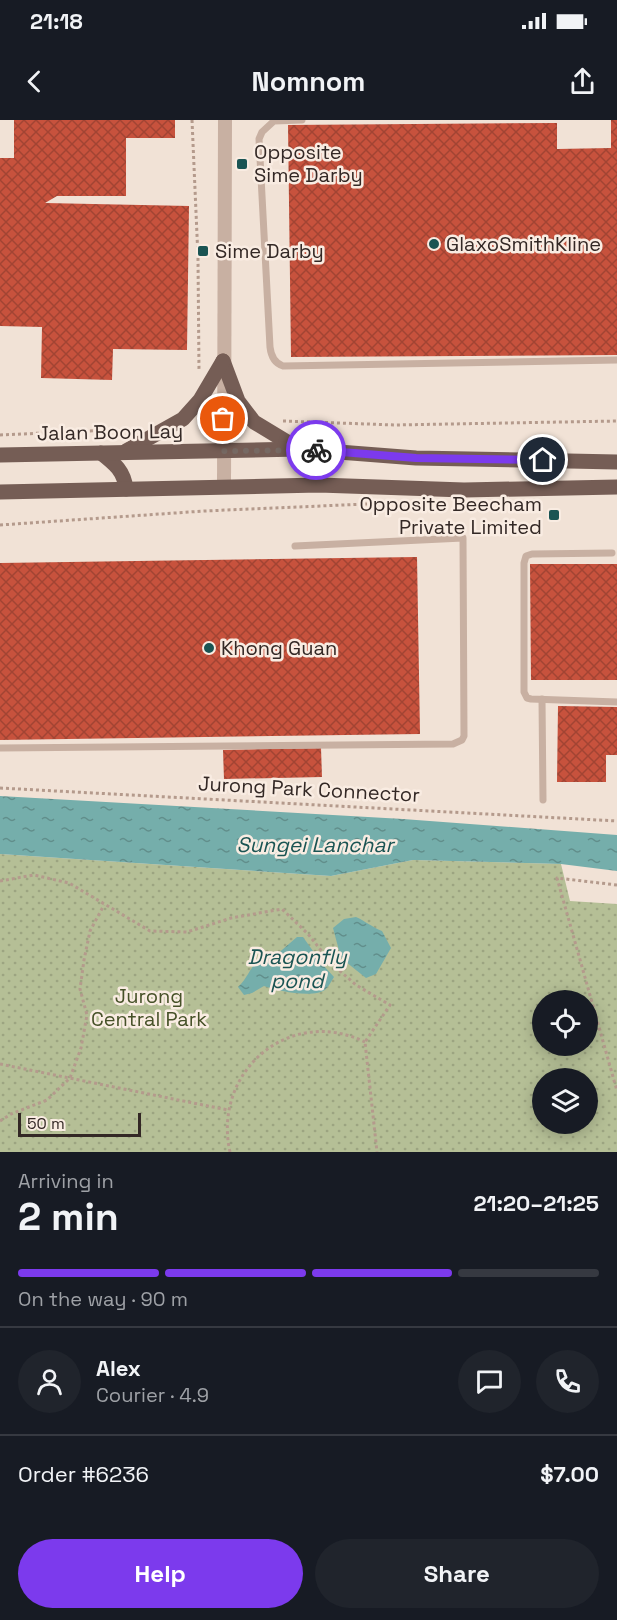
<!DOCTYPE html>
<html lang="en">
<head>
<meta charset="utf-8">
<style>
	:root { --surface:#171b24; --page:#20242c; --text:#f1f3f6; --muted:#9ea1a6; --line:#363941; --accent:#7c3aed }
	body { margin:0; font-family:"Space Grotesk",sans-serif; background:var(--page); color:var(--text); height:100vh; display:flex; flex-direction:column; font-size:22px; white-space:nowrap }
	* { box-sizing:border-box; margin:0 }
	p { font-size:20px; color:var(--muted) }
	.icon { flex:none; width:33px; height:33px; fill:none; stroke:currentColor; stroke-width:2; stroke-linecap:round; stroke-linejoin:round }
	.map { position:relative; height:1032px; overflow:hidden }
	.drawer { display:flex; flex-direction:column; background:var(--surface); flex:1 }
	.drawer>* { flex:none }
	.fabs { position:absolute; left:532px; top:870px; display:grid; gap:12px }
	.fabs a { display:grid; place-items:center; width:66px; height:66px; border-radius:50%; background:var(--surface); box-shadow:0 3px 15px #0003; font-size:30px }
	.scale { position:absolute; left:18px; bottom:15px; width:123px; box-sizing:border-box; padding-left:6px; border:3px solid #332825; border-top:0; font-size:16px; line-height:21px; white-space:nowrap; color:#332825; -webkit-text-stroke:4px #f9ece2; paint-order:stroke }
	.pin { position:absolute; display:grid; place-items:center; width:51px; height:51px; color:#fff; margin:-26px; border:3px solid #fff; border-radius:50%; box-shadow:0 2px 6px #0007 }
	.courier { position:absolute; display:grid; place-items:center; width:60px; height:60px; margin:-30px; border:4px solid #7c3aed; border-radius:50%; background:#fff; color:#222; box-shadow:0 2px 8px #0007 }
	.head em { font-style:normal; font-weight:700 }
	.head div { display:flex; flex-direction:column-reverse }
	.head { display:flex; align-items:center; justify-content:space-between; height:102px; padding:0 18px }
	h1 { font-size:39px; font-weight:700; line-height:45px }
	.bar { display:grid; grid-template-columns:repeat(4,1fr); gap:9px 6px; align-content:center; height:72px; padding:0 18px }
	.bar i { height:8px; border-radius:4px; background:var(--line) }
	.bar .active { background:var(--accent) }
	.bar p { grid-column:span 4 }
	.line { display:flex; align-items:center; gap:15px; padding:0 18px; border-top:2px solid var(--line) }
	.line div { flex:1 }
	.round { display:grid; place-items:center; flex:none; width:63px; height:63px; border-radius:32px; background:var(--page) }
	.action { display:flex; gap:12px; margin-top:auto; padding:12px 18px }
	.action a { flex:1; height:69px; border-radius:36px; background:var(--accent); color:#fff; font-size:24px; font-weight:700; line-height:69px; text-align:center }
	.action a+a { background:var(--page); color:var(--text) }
	.status { display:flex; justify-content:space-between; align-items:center; height:42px; padding:0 30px; background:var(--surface); direction:ltr }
	.status svg { height:16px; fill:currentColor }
	header { display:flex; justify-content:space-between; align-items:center; height:78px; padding:0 18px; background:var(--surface); font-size:27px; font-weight:700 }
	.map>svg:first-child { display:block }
	.grass { fill:url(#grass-dots); fill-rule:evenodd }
	.water { fill:url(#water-ripples) }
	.building { fill:url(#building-cross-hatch) }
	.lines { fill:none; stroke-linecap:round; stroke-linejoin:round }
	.path { stroke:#b49a8c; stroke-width:3; stroke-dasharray:3 3; stroke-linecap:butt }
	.lane { stroke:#c8b0a2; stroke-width:7 }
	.street { stroke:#c8b0a2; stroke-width:14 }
	.primary { stroke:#755d55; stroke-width:15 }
	.done { stroke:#766963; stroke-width:6; stroke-dasharray:0 10.8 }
	.route { stroke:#7c3aed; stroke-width:8 }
	.poi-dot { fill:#1a5453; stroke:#f9ece2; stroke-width:2 }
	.labels { text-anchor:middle; stroke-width:5; stroke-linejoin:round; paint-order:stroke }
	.poi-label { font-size:20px; fill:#332825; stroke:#f9ece2; text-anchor:start }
	.street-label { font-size:20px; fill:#332825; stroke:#f9ece2 }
	.park-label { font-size:20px; fill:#465128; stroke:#f9ece2 }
	.water-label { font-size:21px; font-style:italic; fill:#1a5453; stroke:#f9ece2 }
</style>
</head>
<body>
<div class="status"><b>21:18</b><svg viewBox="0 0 49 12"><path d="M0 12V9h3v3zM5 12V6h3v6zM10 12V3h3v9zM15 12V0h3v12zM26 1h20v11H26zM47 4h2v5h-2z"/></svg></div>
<header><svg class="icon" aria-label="back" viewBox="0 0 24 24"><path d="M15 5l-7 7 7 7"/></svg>Nomnom<svg class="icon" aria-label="share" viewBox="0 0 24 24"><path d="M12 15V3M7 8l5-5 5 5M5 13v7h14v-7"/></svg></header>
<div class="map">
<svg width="617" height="1032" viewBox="0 0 617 1032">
	<defs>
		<pattern id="grass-dots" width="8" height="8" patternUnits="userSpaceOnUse" patternTransform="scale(1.5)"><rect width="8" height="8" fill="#b5bf96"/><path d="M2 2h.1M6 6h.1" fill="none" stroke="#9ca481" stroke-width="1.8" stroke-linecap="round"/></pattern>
		<pattern id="water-ripples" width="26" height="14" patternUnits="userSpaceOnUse" patternTransform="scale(1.5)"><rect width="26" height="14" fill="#75aeab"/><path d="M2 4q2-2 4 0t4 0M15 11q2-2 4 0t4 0" fill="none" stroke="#618e8b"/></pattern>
		<pattern id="building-cross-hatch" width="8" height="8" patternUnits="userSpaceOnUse" patternTransform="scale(1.5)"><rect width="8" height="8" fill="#c7523d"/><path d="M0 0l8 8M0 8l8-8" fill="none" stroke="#a24433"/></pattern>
	</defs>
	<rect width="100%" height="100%" fill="#f1e2d6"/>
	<path class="grass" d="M 0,734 L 331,756 L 413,740 L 561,744 L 570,781 L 617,784 L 617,1032 L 0,1032 ZM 543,880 L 588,880 L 588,926 L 543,926 ZM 543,958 L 588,958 L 588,1004 L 543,1004 Z"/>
	<g class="water">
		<path d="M 0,676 L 403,699 L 617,715 L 617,751 L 561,744 L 413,740 L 331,756 L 0,734 Z"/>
		<path d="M 356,797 C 365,801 372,807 382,811 L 391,828 L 376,854 L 366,858 L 341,838 L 333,808 L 344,799 Z"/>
		<path d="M 297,817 L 303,817 L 323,845 L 334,857 C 332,860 329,866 326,869 C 315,879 277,871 264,866 L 252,873 L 244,875 L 238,867 C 253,853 250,837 275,836 Z"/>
	</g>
	<g class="building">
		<path d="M 14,0 L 175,0 L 175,18 L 126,18 L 126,76 L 57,76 L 45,83 L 189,86 L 187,230 L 113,229 L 112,260 L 41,258 L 42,207 L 0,206 L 0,38 L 14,38 Z"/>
		<path d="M 611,0 L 617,0 L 617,235 L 291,237 L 288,5 L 557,3 L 557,29 L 611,28 Z"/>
		<path d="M 417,437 L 420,614 L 0,620 L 0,443 Z"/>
		<path d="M 530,444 L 617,444 L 617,560 L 531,560 Z"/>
		<path d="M 558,586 L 617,587 L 617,635 L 606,635 L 606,662 L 557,662 Z"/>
		<path d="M 321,628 L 322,657 L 224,659 L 223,630 Z"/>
	</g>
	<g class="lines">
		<g class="path">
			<path d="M 192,0 L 198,138 L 199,250"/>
			<path d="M 283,301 L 395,305 L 617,301"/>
			<path d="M 0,315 L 132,309"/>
			<path d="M 0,405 L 204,391 L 367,384"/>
			<path d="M 0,668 L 617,701"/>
			<path d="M 0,761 L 34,755 L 69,763 L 150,811 L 187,812 L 231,798 L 282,789 L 308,814 L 332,844 L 356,865 L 390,885 L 365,922 L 377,1032"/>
			<path d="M 617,765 L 557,758 L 617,971"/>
			<path d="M 0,944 L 228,990"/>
			<path d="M 0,1001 L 11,994 L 47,980 L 70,958 L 81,928 L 87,895 L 80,869 L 84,840 L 90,811 L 104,785"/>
			<path d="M 230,1032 C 212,952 289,885 365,922"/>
		</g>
		<g class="lane">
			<path d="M 302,0 L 274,1 L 262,12 L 259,19 L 270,227 C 271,236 274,243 283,246 L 617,240"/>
			<path d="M 612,433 L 532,434 L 526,436 L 524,443 L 524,572 L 527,578 L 531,579 L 617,582"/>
			<path d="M 542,579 L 543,680"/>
			<path d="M 0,628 L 453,624 L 462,620 L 464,616 L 463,418 L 295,426"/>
		</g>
		<path class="street" d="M 224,367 L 225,0"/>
		<g class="primary">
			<path d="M 223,241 L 238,281 L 254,302 L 297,328"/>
			<path d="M 126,331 L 183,299 L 200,280 L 223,241"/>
			<path d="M 101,333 C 115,344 124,351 126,369"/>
			<path d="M 0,335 L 300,329 L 416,338 L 617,342"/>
			<path d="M 0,372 L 319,365 L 464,370 L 617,367"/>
		</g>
	</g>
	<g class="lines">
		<path class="done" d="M 223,299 L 224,331 L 316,330"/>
		<path class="route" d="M 316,330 L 416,338 L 543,340"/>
	</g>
	<g class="poi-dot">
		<rect x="236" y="38" width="12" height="12" rx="3"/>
		<circle cx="434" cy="124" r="6"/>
		<rect x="197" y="125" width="12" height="12" rx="3"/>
		<rect x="548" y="389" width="12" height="12" rx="3"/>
		<circle cx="209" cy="528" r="6"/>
	</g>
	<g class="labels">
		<g class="poi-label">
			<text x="254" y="39">Opposite<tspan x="254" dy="23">Sime Darby</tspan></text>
			<text x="446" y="131">GlaxoSmithKline</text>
			<text x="215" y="138">Sime Darby</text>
			<text x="542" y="391" text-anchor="end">Opposite Beecham<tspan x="542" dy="23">Private Limited</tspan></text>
			<text x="221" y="535">Khong Guan</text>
		</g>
		<g class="street-label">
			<text transform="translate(110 312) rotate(-1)" y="7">Jalan Boon Lay</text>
			<text transform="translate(309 669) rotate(3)" y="7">Jurong Park Connector</text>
		</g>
		<g class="park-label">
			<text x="149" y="883">Jurong<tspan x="149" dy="23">Central Park</tspan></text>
		</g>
		<g class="water-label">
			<text x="315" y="732">Sungei Lanchar</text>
			<text x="297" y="844">Dragonfly<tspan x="297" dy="24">pond</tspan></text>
		</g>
	</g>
</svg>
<div class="fabs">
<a><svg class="icon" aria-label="locate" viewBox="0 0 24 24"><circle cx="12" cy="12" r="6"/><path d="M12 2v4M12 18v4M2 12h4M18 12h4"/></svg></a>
<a><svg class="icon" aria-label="layers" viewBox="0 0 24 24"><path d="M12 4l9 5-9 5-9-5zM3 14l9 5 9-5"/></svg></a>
</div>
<div class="scale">50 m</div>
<div class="pin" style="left:223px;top:299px;background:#ea580c"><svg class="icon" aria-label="bag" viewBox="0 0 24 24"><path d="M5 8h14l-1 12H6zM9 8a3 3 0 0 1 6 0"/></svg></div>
<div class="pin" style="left:543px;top:340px;background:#1f2937"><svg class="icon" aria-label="home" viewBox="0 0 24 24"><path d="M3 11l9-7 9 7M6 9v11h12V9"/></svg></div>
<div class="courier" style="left:316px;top:330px"><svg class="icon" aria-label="bike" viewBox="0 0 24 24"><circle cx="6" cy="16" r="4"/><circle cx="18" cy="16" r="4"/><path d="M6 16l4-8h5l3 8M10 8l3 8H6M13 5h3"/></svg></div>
</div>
<section class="drawer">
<div class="head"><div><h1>2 min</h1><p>Arriving in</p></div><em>21:20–21:25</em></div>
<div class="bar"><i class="active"></i><i class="active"></i><i class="active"></i><i></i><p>On the way · 90 m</p></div>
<div class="line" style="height:108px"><a class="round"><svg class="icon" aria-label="person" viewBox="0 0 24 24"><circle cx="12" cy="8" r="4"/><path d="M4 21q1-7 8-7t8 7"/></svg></a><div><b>Alex</b><p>Courier · 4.9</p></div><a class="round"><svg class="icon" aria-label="chat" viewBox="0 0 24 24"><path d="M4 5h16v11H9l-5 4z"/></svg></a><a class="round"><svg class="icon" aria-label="phone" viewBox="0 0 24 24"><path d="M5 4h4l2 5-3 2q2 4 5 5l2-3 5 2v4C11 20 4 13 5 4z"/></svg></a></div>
<div class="line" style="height:78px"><div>Order #6236</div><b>$7.00</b></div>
<div class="action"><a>Help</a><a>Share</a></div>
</section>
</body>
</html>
